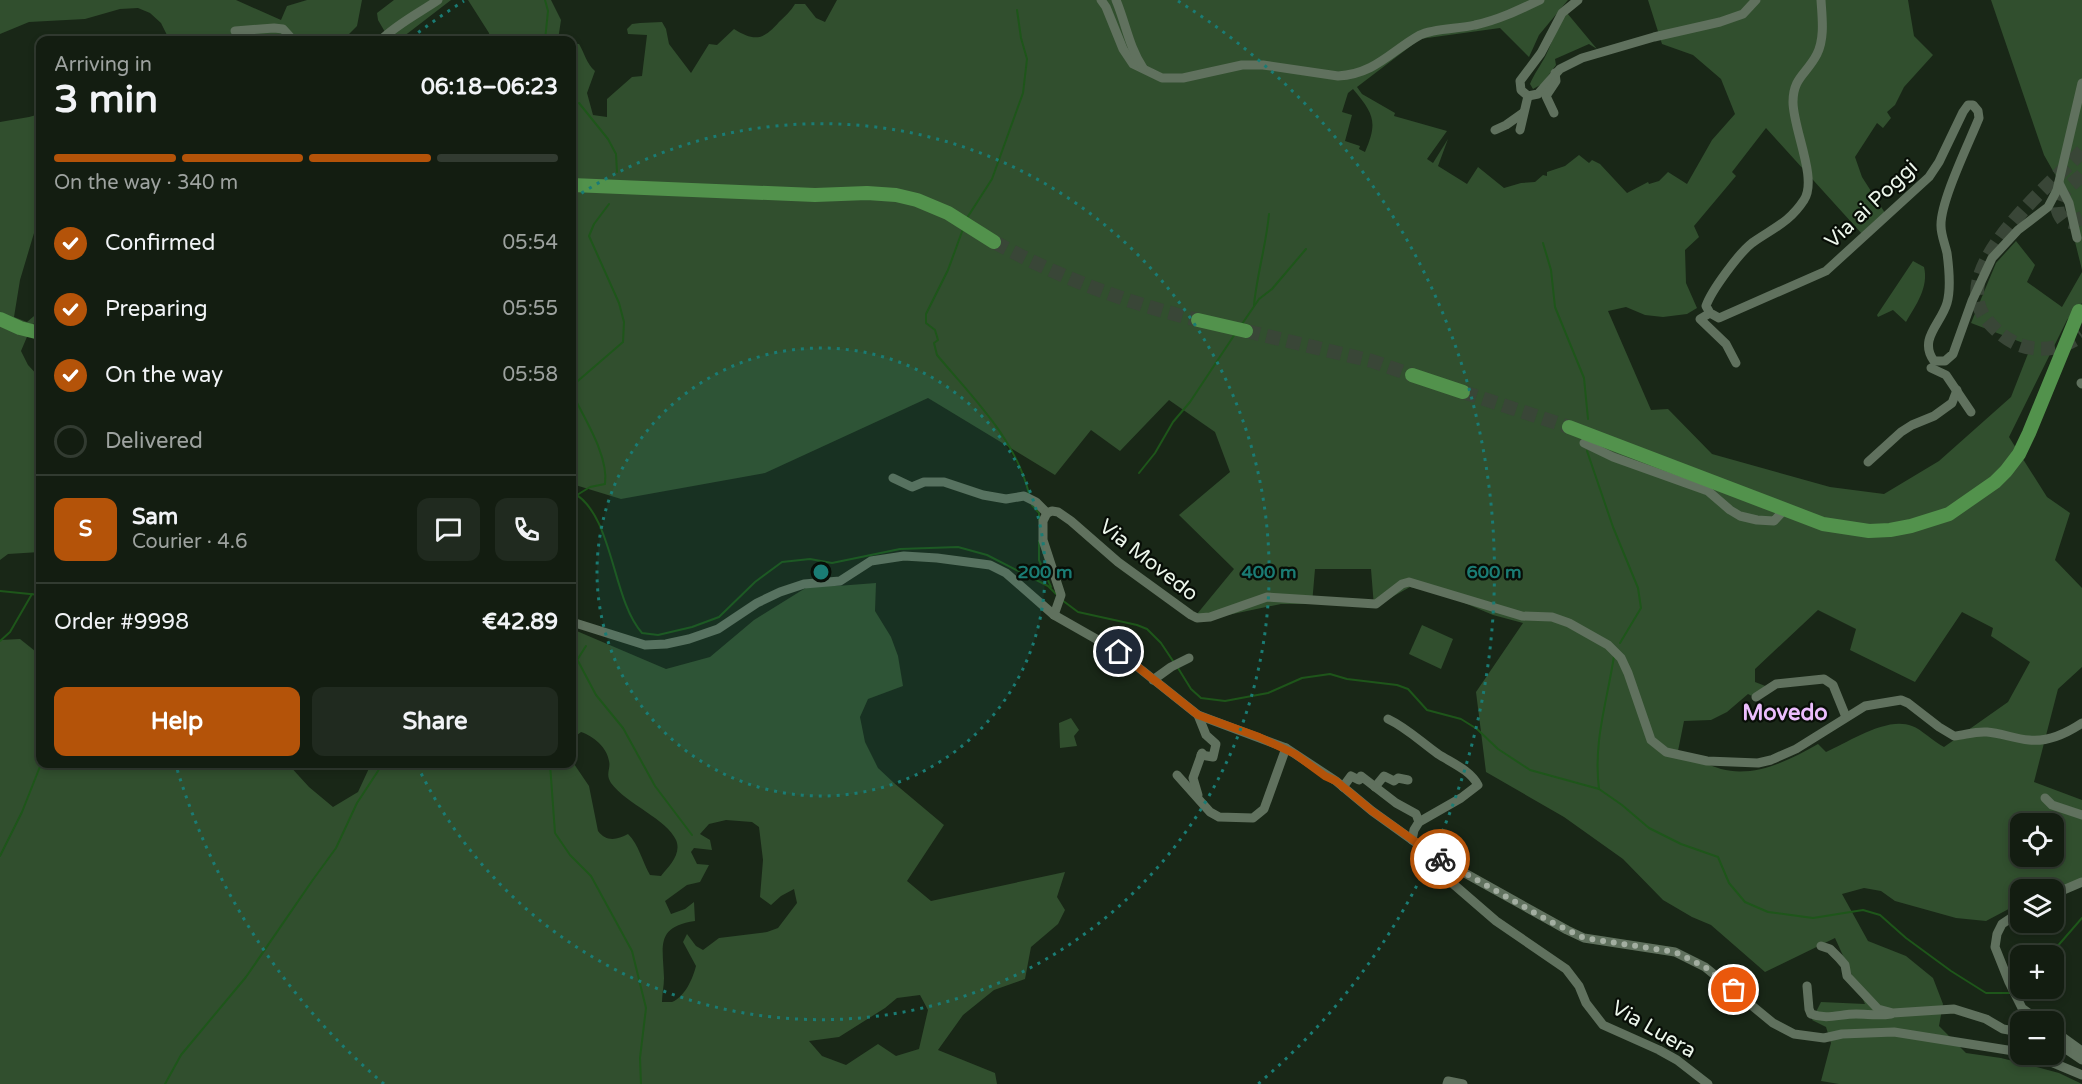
<!DOCTYPE html>
<html lang="en">
<head>
<meta charset="utf-8">
<style>
	:root { --surface:#131d11; --page:#202a1f; --text:#f1f3f6; --muted:#9da29f; --line:#323b31; --accent:#b45309 }
	body { margin:0; font-family:"Varela Round",sans-serif; background:var(--page); color:var(--text); height:100vh; display:flex; flex-direction:column; font-size:22px; white-space:nowrap }
	* { box-sizing:border-box; margin:0 }
	p { font-size:20px; color:var(--muted) }
	.icon { flex:none; width:33px; height:33px; fill:none; stroke:currentColor; stroke-width:2; stroke-linecap:round; stroke-linejoin:round }
	.map { position:relative; flex:1; overflow:hidden }
	.panel { position:absolute; left:36px; top:36px; width:540px; height:732px; display:flex; flex-direction:column; background:var(--surface); border-radius:12px; box-shadow:0 3px 9px #0003,0 0 0 2px var(--line) }
	.panel>* { flex:none }
	.controls { position:absolute; left:2010px; top:813px; display:grid; gap:12px }
	.controls a { display:grid; place-items:center; width:54px; height:54px; border-radius:12px; background:var(--surface); box-shadow:0 3px 9px #0003,0 0 0 2px var(--line); font-size:30px }
	.pin { position:absolute; display:grid; place-items:center; width:51px; height:51px; color:#fff; margin:-26px; border:3px solid #fff; border-radius:50%; box-shadow:0 2px 6px #0007 }
	.courier { position:absolute; display:grid; place-items:center; width:60px; height:60px; margin:-30px; border:4px solid #b45309; border-radius:50%; background:#fff; color:#222; box-shadow:0 2px 8px #0007 }
	.head em { font-style:normal; font-weight:700 }
	.head div { display:flex; flex-direction:column-reverse }
	.head { display:flex; align-items:center; justify-content:space-between; height:102px; padding:0 18px }
	h1 { font-size:39px; font-weight:700; line-height:45px }
	.bar { display:grid; grid-template-columns:repeat(4,1fr); gap:9px 6px; align-content:center; height:72px; padding:0 18px }
	.bar i { height:8px; border-radius:4px; background:var(--line) }
	.bar .current { background:var(--accent) }
	.bar p { grid-column:span 4 }
	.line { display:flex; align-items:center; gap:15px; padding:0 18px; border-top:2px solid var(--line) }
	.line div { flex:1 }
	.round { display:grid; place-items:center; flex:none; width:63px; height:63px; border-radius:12px; background:var(--page) }
	ol { padding:0 18px; list-style:none }
	li { display:flex; align-items:center; gap:18px; height:66px }
	li p { margin-inline-start:auto }
	li .icon { padding:6px; border-radius:50%; background:var(--accent); color:#fff; stroke-width:4 }
	li:last-child { color:var(--muted) }
	li i { width:33px; height:33px; border:3px solid var(--line); border-radius:50% }
	.action { display:flex; gap:12px; margin-top:auto; padding:12px 18px }
	.action a { flex:1; height:69px; border-radius:12px; background:var(--accent); color:#fff; font-size:24px; font-weight:700; line-height:69px; text-align:center }
	.action a+a { background:var(--page); color:var(--text) }
	.map>svg:first-child { display:block }
	.green { fill:#314f2e; fill-rule:evenodd }
	.lines { fill:none; stroke-linecap:round; stroke-linejoin:round }
	.stream { stroke:#1e561a; stroke-width:2 }
	.highway-tunnel { stroke:#394637; stroke-width:14; stroke-dasharray:14 7; stroke-linecap:butt }
	.minor { stroke:#60715e; stroke-width:9 }
	.highway { stroke:#52924c; stroke-width:14 }
	.done { stroke:#a3aea1; stroke-width:6; stroke-dasharray:0 10.8 }
	.route { stroke:#b45309; stroke-width:8 }
	.ring { fill:none; stroke:#1a7c74; stroke-width:3; stroke-dasharray:3 6 }
	.labels { text-anchor:middle; stroke-width:4.5; stroke-linejoin:round; paint-order:stroke }
	.street-label { font-size:21px; fill:#edf7ec; stroke:#080e07 }
	.neighbourhood-label { font-size:22px; font-weight:bold; fill:#ebbdfd; stroke:#080e07 }
	.centre { fill:#1a7c74; stroke:#080e07; stroke-width:3 }
	.ring-label { font-size:18px; text-anchor:middle; font-weight:bold; fill:#1a7c74; stroke:#080e07; stroke-width:4.5; stroke-linejoin:round; paint-order:stroke }
</style>
</head>
<body>
<div class="map">
<svg width="2082" height="1084" viewBox="0 0 2082 1084">
	<rect width="100%" height="100%" fill="#192717"/>
	<g class="green">
		<path d="M 0,0 L 236,0 L 281,20 L 287,6 L 307,0 L 362,0 L 357,26 L 343,40 L 284,40 L 279,37 L 240,34 L 227,40 L 166,40 L 168,37 L 161,23 L 150,13 L 138,8 L 120,9 L 85,19 L 29,22 L 0,34 Z"/>
		<path d="M 394,0 L 451,0 L 399,40 L 374,40 L 385,32 L 378,20 L 377,13 Z"/>
		<path d="M 468,0 L 551,0 L 561,20 L 558,40 L 490,40 L 489,33 Z"/>
		<path d="M 837,0 L 1568,0 L 1539,35 L 1529,57 L 1500,28 L 1420,39 L 1357,87 L 1362,94 L 1395,113 L 1394,116 L 1447,131 L 1427,159 L 1433,163 L 1448,139 L 1438,166 L 1467,184 L 1478,167 L 1504,188 L 1521,183 L 1535,182 L 1543,175 L 1547,176 L 1547,172 L 1565,166 L 1579,155 L 1589,163 L 1592,160 L 1600,164 L 1627,193 L 1648,182 L 1649,184 L 1659,181 L 1668,172 L 1687,184 L 1712,140 L 1735,114 L 1721,79 L 1693,55 L 1662,44 L 1648,0 L 1908,0 L 1914,36 L 1933,55 L 1904,87 L 1895,105 L 1887,112 L 1891,118 L 1883,128 L 1877,123 L 1855,157 L 1862,177 L 1885,213 L 1862,234 L 1766,128 L 1732,172 L 1736,176 L 1694,226 L 1699,237 L 1685,250 L 1686,283 L 1697,308 L 1687,314 L 1663,317 L 1645,315 L 1626,307 L 1608,311 L 1651,410 L 1668,409 L 1712,454 L 1830,487 L 1884,494 L 1939,461 L 2011,397 L 2031,346 L 1971,323 L 1996,263 L 2016,241 L 2035,265 L 2027,282 L 2062,307 L 2082,272 L 2082,303 L 2067,320 L 2009,437 L 2047,497 L 2070,513 L 2055,560 L 2082,588 L 2082,667 L 2058,689 L 2034,782 L 2082,800 L 2082,885 L 2054,890 L 2020,890 L 2020,903 L 1986,921 L 1956,918 L 1895,901 L 1881,891 L 1864,888 L 1842,894 L 1868,941 L 1906,956 L 1933,978 L 1943,1004 L 1939,1026 L 1966,1053 L 2001,1058 L 2029,1065 L 2059,1073 L 2082,1084 L 1839,1084 L 1821,1081 L 1831,1043 L 1826,1027 L 1812,1020 L 1821,1002 L 1865,1004 L 1835,938 L 1765,972 L 1711,925 L 1692,917 L 1663,900 L 1623,859 L 1564,817 L 1486,772 L 1476,692 L 1523,623 L 1493,615 L 1460,601 L 1430,591 L 1410,587 L 1374,607 L 1371,569 L 1315,569 L 1312,604 L 1281,604 L 1228,615 L 1197,614 L 1234,569 L 1179,515 L 1230,472 L 1215,432 L 1169,400 L 1120,451 L 1091,430 L 1055,475 L 928,398 L 765,473 L 621,499 L 572,484 L 572,44 L 579,44 C 585,54 586,63 595,71 L 587,93 L 593,115 L 607,117 L 607,99 L 632,77 L 642,76 L 647,35 L 628,34 L 627,29 L 632,24 L 640,23 L 662,22 L 666,29 L 669,44 L 691,73 L 709,44 L 717,45 L 734,29 C 755,42 763,40 779,22 C 785,16 791,11 795,4 L 805,4 L 816,18 L 825,22 ZM 1353,89 C 1374,114 1378,122 1365,152 L 1359,149 L 1360,146 L 1345,141 L 1352,115 L 1342,112 L 1348,93 ZM 1818,610 L 1856,629 L 1850,650 L 1915,682 L 1962,612 L 1993,628 L 1991,636 L 2030,662 L 2008,702 L 1944,747 C 1934,742 1921,729 1912,726 C 1887,716 1849,742 1826,752 L 1818,744 C 1790,760 1755,778 1721,769 C 1707,765 1692,756 1678,751 L 1684,721 L 1711,720 L 1727,712 L 1748,694 L 1752,696 L 1768,687 L 1755,682 L 1755,669 ZM 2020,824 L 2054,824 L 2054,856 L 2020,856 Z"/>
		<path d="M 1991,0 L 2082,0 L 2082,270 L 2061,185 L 2044,155 Z"/>
		<path d="M 1567,13 L 1597,49 L 1589,44 L 1555,59 L 1556,65 L 1542,84 L 1533,89 L 1530,84 C 1534,74 1541,65 1546,55 C 1553,40 1557,26 1567,13 Z"/>
		<path d="M 40,114 L 40,213 L 20,280 L 14,317 L 27,322 L 40,311 L 40,318 L 32,325 L 21,351 L 28,365 L 40,378 L 40,552 L 8,554 L 0,560 L 0,122 L 29,117 Z"/>
		<path d="M 1913,261 L 1924,267 C 1929,287 1916,305 1906,322 L 1893,310 L 1878,317 L 1877,315 Z"/>
		<path d="M 876,583 L 875,611 L 891,637 L 898,656 L 903,686 L 868,699 L 860,717 L 865,742 L 878,768 L 894,783 L 944,825 L 907,881 L 931,901 L 1065,872 L 1057,897 L 1065,910 L 1058,924 L 1031,947 L 1025,979 L 994,990 L 963,1015 L 938,1050 L 995,1073 L 997,1084 L 0,1084 L 0,640 L 20,639 L 40,655 L 40,764 L 288,764 L 309,787 L 333,807 L 358,792 L 371,764 L 572,764 L 572,761 L 589,786 L 598,831 C 606,842 617,840 628,834 C 639,845 642,861 650,875 L 661,876 C 669,866 682,854 676,840 C 667,819 626,804 611,783 C 605,774 611,769 609,761 C 607,747 593,736 581,732 L 572,739 L 572,629 L 666,669 L 710,657 L 754,620 L 812,584 L 837,586 ZM 726,820 L 752,822 L 759,827 L 763,860 L 760,897 L 771,905 L 781,896 L 794,889 L 797,903 L 778,928 L 767,932 L 719,938 L 703,950 L 696,946 L 687,934 L 683,942 L 696,966 C 693,978 685,997 672,1002 C 671,1002 663,1002 662,1002 C 662,994 664,986 664,978 C 663,946 655,927 695,921 L 694,902 L 685,909 L 671,914 L 665,901 L 687,885 L 700,882 L 709,865 L 697,864 L 691,852 L 694,848 L 712,850 L 710,840 L 700,834 L 709,824 ZM 920,995 L 928,1010 L 919,1049 L 896,1056 L 878,1044 L 846,1065 L 822,1056 L 809,1041 L 839,1037 L 885,1008 L 897,998 Z"/>
		<path d="M 1422,625 L 1453,639 L 1441,669 L 1409,654 Z"/>
		<path d="M 1071,718 L 1079,730 L 1074,736 L 1077,746 L 1060,748 L 1059,723 Z"/>
	</g>
	<g class="lines">
		<g class="stream">
			<path d="M 545,40 L 548,11 L 545,0"/>
			<path d="M 579,103 L 608,139 L 616,154 L 617,172"/>
			<path d="M 967,218 L 992,179 L 1023,93 L 1027,59 L 1021,38 L 1017,10"/>
			<path d="M 963,229 L 948,270 L 926,314 L 926,323 L 935,330 L 938,340 L 934,343 L 937,355 C 972,397 1016,439 1029,494"/>
			<path d="M 1543,243 L 1551,270 L 1555,307 L 1584,378 L 1588,419"/>
			<path d="M 1254,305 C 1257,274 1266,246 1269,214"/>
			<path d="M 1242,324 L 1259,299 L 1272,289 L 1306,249"/>
			<path d="M 572,386 L 623,342 L 624,322 L 619,303 L 589,236 L 594,224 L 609,204"/>
			<path d="M 572,393 C 584,418 609,456 605,484 L 590,487 L 577,495"/>
			<path d="M 1587,451 L 1613,527 L 1638,588 L 1641,608 L 1620,643"/>
			<path d="M 1139,473 L 1155,453 L 1173,422 L 1190,402 L 1235,334"/>
			<path d="M 572,492 C 614,514 611,598 642,633 L 658,635 L 692,627 L 719,617 L 755,582 L 782,562 L 810,559 L 832,563 L 900,549 L 958,547 L 987,555 L 1048,586 L 1056,594"/>
			<path d="M 1032,505 L 1039,513 L 1039,520"/>
			<path d="M 1039,541 L 1039,560 L 1051,587"/>
			<path d="M 0,591 L 40,595"/>
			<path d="M 1062,600 L 1078,612 L 1137,625 L 1147,629 L 1161,643 L 1175,664"/>
			<path d="M 0,641 L 10,632 L 32,594"/>
			<path d="M 578,661 L 596,695 L 623,728 L 655,786 L 692,835"/>
			<path d="M 572,668 L 586,646"/>
			<path d="M 1178,668 L 1191,689 L 1201,698 L 1225,701 L 1268,693 L 1302,678 L 1330,674 L 1347,679 L 1397,685 L 1408,689 L 1427,710 L 1461,719 L 1477,729 L 1498,749 L 1530,770 L 1599,789 L 1622,805 L 1649,828 L 1681,844 L 1718,857 L 1729,883 L 1745,902 L 1768,912 L 1813,918 L 1863,910 L 1880,915 L 1906,938 L 1951,971 L 1986,993 L 2011,993"/>
			<path d="M 550,764 L 555,833 L 570,855 L 591,876 L 632,951 L 646,1008 L 640,1058 L 641,1084"/>
			<path d="M 1599,789 C 1593,742 1607,702 1614,656"/>
			<path d="M 0,856 L 22,812 L 41,764"/>
			<path d="M 2049,956 L 2082,918"/>
			<path d="M 165,1084 L 181,1055 L 246,977 L 312,881 L 336,848 L 357,803 L 378,771 L 381,764"/>
		</g>
		<g class="highway-tunnel">
			<path d="M 2082,151 C 2051,185 1948,266 1985,318 C 1994,329 2004,338 2017,344 C 2039,353 2063,349 2082,335"/>
			<path d="M 2082,175 C 2068,189 2047,199 2063,220 L 2071,222 L 2082,218"/>
			<path d="M 994,242 C 1059,277 1126,303 1198,320"/>
			<path d="M 1246,331 L 1372,361 L 1412,375"/>
			<path d="M 1463,392 L 1569,427"/>
		</g>
		<g class="minor">
			<path d="M 1101,0 L 1106,7 L 1123,49 L 1133,64 L 1162,78 L 1183,78 L 1242,65 L 1263,65 L 1338,76 C 1375,74 1391,51 1420,35 C 1434,28 1459,29 1475,25 C 1498,20 1519,10 1540,0"/>
			<path d="M 1116,0 C 1126,24 1129,47 1143,68"/>
			<path d="M 1578,0 L 1562,13 L 1541,53 L 1520,81 L 1521,90 L 1528,96 L 1538,94 L 1560,69 L 1582,58 L 1654,37 L 1720,22 L 1743,14 L 1756,0"/>
			<path d="M 1821,0 C 1822,17 1825,38 1817,54 C 1807,74 1793,77 1793,102 C 1793,129 1818,179 1804,200 C 1789,223 1773,228 1752,243 C 1739,253 1711,291 1706,306 L 1710,313 L 1719,318 L 1826,271 L 1929,177 L 1939,162 L 1963,112 L 1968,105 L 1973,105 L 1978,111 L 1979,118 C 1969,143 1940,202 1941,226 C 1941,235 1945,244 1947,253 C 1949,268 1951,289 1947,303 C 1941,324 1918,339 1934,361 L 1945,361 L 1953,354 L 1972,301 L 1992,258 L 2018,230 L 2048,207 L 2057,190 L 2082,83"/>
			<path d="M 235,31 L 274,28 L 283,29 L 293,40"/>
			<path d="M 381,40 C 397,24 419,13 438,0"/>
			<path d="M 1554,113 L 1546,96 L 1556,81 L 1555,73"/>
			<path d="M 1495,130 L 1506,125 L 1523,113"/>
			<path d="M 1520,130 L 1528,96"/>
			<path d="M 2059,183 L 2069,203 L 2077,238"/>
			<path d="M 1710,313 L 1700,319 L 1726,344 L 1736,363"/>
			<path d="M 1931,368 L 1946,375 L 1971,412"/>
			<path d="M 2081,383 L 2082,384"/>
			<path d="M 1584,443 L 1613,457 L 1708,491 L 1730,510 L 1740,516 L 1757,520 L 1774,521 L 1785,509"/>
			<path d="M 1868,462 L 1901,432 L 1912,425 L 1934,416 L 1952,403 L 1957,390"/>
			<path d="M 893,478 L 912,487 L 924,482 L 944,482 L 983,495 L 1006,499 L 1024,496 L 1036,502 L 1047,513"/>
			<path d="M 1047,513 L 1052,511 L 1058,512 L 1071,521 L 1118,562 L 1191,615 L 1197,618 L 1210,617 L 1267,597 L 1376,604 L 1402,584 L 1409,582 L 1522,616 L 1552,617 L 1569,623 L 1608,645 L 1621,658 L 1628,673 L 1651,740 L 1666,752 L 1707,761 L 1758,763 L 1771,760 L 1796,749 L 1865,706 L 1901,700 L 1908,703 L 1939,727 L 1954,736 C 1965,735 1975,731 1987,732 C 2001,733 2015,739 2029,740 C 2047,742 2067,733 2082,723"/>
			<path d="M 1047,513 L 1043,521 L 1043,540 L 1061,595 L 1054,615"/>
			<path d="M 572,622 L 645,645 L 666,644 L 689,639 L 718,629 L 757,603 L 780,592 L 804,584 L 840,581 L 871,561 L 904,556 L 937,558 L 990,565 L 1006,573 L 1054,615 L 1119,652 L 1198,715 L 1286,748 L 1336,781 L 1372,811 L 1436,857 L 1567,930 L 1584,938 L 1675,952 L 1705,967 L 1773,1023 L 1794,1034 L 1824,1038 L 1842,1034 L 1894,1032 L 2020,1052"/>
			<path d="M 1153,680 L 1171,667 L 1189,658"/>
			<path d="M 1756,697 L 1776,684 L 1824,679 L 1833,685 L 1846,717"/>
			<path d="M 1198,715 L 1206,735 L 1216,744 L 1213,757 L 1201,755"/>
			<path d="M 1388,719 C 1407,728 1421,742 1438,754 C 1452,763 1470,770 1478,785 L 1461,798 L 1419,822 L 1414,830 L 1412,840"/>
			<path d="M 1177,775 L 1210,812 L 1219,817 L 1253,818 L 1264,809 L 1286,748"/>
			<path d="M 1343,787 L 1351,776 L 1359,780 L 1361,776 L 1396,803 L 1416,814 L 1419,822"/>
			<path d="M 1375,787 L 1384,776 L 1394,781 L 1398,778 L 1408,780"/>
			<path d="M 1198,795 L 1193,778 L 1202,753"/>
			<path d="M 2045,798 L 2052,805 L 2082,815"/>
			<path d="M 1436,857 L 1434,863 L 1437,870 L 1496,921 L 1566,969 L 1579,986 L 1586,1003 L 1603,1025 L 1659,1050 L 1677,1060 L 1708,1084"/>
			<path d="M 2054,894 L 2082,882"/>
			<path d="M 2020,912 L 2002,924 L 1997,934 L 1995,947 L 2009,982 L 2022,1008 L 2041,1022"/>
			<path d="M 1821,946 L 1830,949 L 1839,958 L 1845,965 L 1847,976 L 1878,1009 L 1893,1013 L 1954,1009 L 1986,1019 L 2003,1029 L 2020,1032"/>
			<path d="M 1807,986 L 1809,1009 L 1811,1014 C 1827,1020 1840,1014 1856,1014 C 1868,1014 1878,1016 1891,1014"/>
			<path d="M 2054,1031 L 2082,1051"/>
			<path d="M 2054,1041 L 2082,1060"/>
			<path d="M 2032,1054 L 2082,1075"/>
			<path d="M 1447,1084 L 1448,1081 L 1463,1084"/>
		</g>
		<g class="highway">
			<path d="M 572,185 L 815,195 L 867,193 L 896,195 L 917,200 L 948,213 L 994,242"/>
			<path d="M 0,319 L 20,328 L 40,333"/>
			<path d="M 1198,320 L 1246,331"/>
			<path d="M 1412,375 L 1463,392"/>
			<path d="M 1569,427 L 1823,524 L 1869,531 L 1890,530 L 1911,526 L 1949,514 L 1995,482 L 2006,471 L 2019,454 L 2029,433 L 2079,311"/>
		</g>
	</g>
	<g class="lines">
		<path class="done" d="M 1440,859 L 1549,921 L 1584,938 L 1675,952 L 1705,967 L 1734,990"/>
		<path class="route" d="M 1119,652 L 1198,715 L 1259,737 L 1295,754 L 1325,776 L 1336,781 L 1372,811 L 1440,859"/>
	</g>
	<circle cx="821" cy="572" r="224" fill="#1a7c74" fill-opacity=".12"/>
	<g class="ring">
		<circle cx="821" cy="572" r="224"/>
		<path d="M574 198A448 448 0 1 1 417 765"/>
		<path d="M384 1084A673 673 0 0 1 177 769M411 38A673 673 0 0 1 464 1M1178 1A673 673 0 0 1 1258 1084"/>
	</g>
	<g class="labels">
		<g class="street-label">
			<text transform="translate(1871 204) rotate(-43)" y="7">Via ai Poggi</text>
			<text transform="translate(1149 560) rotate(38)" y="7">Via Movedo</text>
			<text transform="translate(1654 1029) rotate(30)" y="7">Via Luera</text>
		</g>
		<g class="neighbourhood-label">
			<text x="1785" y="720">Movedo</text>
		</g>
	</g>
	<circle cx="821" cy="572" r="9" class="centre"/>
	<g class="ring-label">
		<text x="1045" y="578">200 m</text>
		<text x="1269" y="578">400 m</text>
		<text x="1494" y="578">600 m</text>
	</g>
</svg>
<div class="controls">
<a><svg class="icon" aria-label="locate" viewBox="0 0 24 24"><circle cx="12" cy="12" r="6"/><path d="M12 2v4M12 18v4M2 12h4M18 12h4"/></svg></a>
<a><svg class="icon" aria-label="layers" viewBox="0 0 24 24"><path d="M12 4l9 5-9 5-9-5zM3 14l9 5 9-5"/></svg></a>
<a>+</a>
<a>−</a>
</div>
<div class="pin" style="left:1734px;top:990px;background:#ea580c"><svg class="icon" aria-label="bag" viewBox="0 0 24 24"><path d="M5 8h14l-1 12H6zM9 8a3 3 0 0 1 6 0"/></svg></div>
<div class="pin" style="left:1119px;top:652px;background:#1f2937"><svg class="icon" aria-label="home" viewBox="0 0 24 24"><path d="M3 11l9-7 9 7M6 9v11h12V9"/></svg></div>
<div class="courier" style="left:1440px;top:859px"><svg class="icon" aria-label="bike" viewBox="0 0 24 24"><circle cx="6" cy="16" r="4"/><circle cx="18" cy="16" r="4"/><path d="M6 16l4-8h5l3 8M10 8l3 8H6M13 5h3"/></svg></div>
<section class="panel">
<div class="head"><div><h1>3 min</h1><p>Arriving in</p></div><em>06:18–06:23</em></div>
<div class="bar"><i class="current"></i><i class="current"></i><i class="current"></i><i></i><p>On the way · 340 m</p></div>
<ol>
<li><svg class="icon" aria-label="check" viewBox="0 0 24 24"><path d="M5 12l5 5 9-10"/></svg>Confirmed<p>05:54</p></li>
<li><svg class="icon" aria-label="check" viewBox="0 0 24 24"><path d="M5 12l5 5 9-10"/></svg>Preparing<p>05:55</p></li>
<li><svg class="icon" aria-label="check" viewBox="0 0 24 24"><path d="M5 12l5 5 9-10"/></svg>On the way<p>05:58</p></li>
<li><i></i>Delivered</li>
</ol>
<div class="line" style="height:108px"><b class="round" style="background:var(--accent);color:#fff">S</b><div><b>Sam</b><p>Courier · 4.6</p></div><a class="round"><svg class="icon" aria-label="chat" viewBox="0 0 24 24"><path d="M4 5h16v11H9l-5 4z"/></svg></a><a class="round"><svg class="icon" aria-label="phone" viewBox="0 0 24 24"><path d="M5 4h4l2 5-3 2q2 4 5 5l2-3 5 2v4C11 20 4 13 5 4z"/></svg></a></div>
<div class="line" style="height:78px"><div>Order #9998</div><b>€42.89</b></div>
<div class="action"><a>Help</a><a>Share</a></div>
</section>
</div>
</body>
</html>
